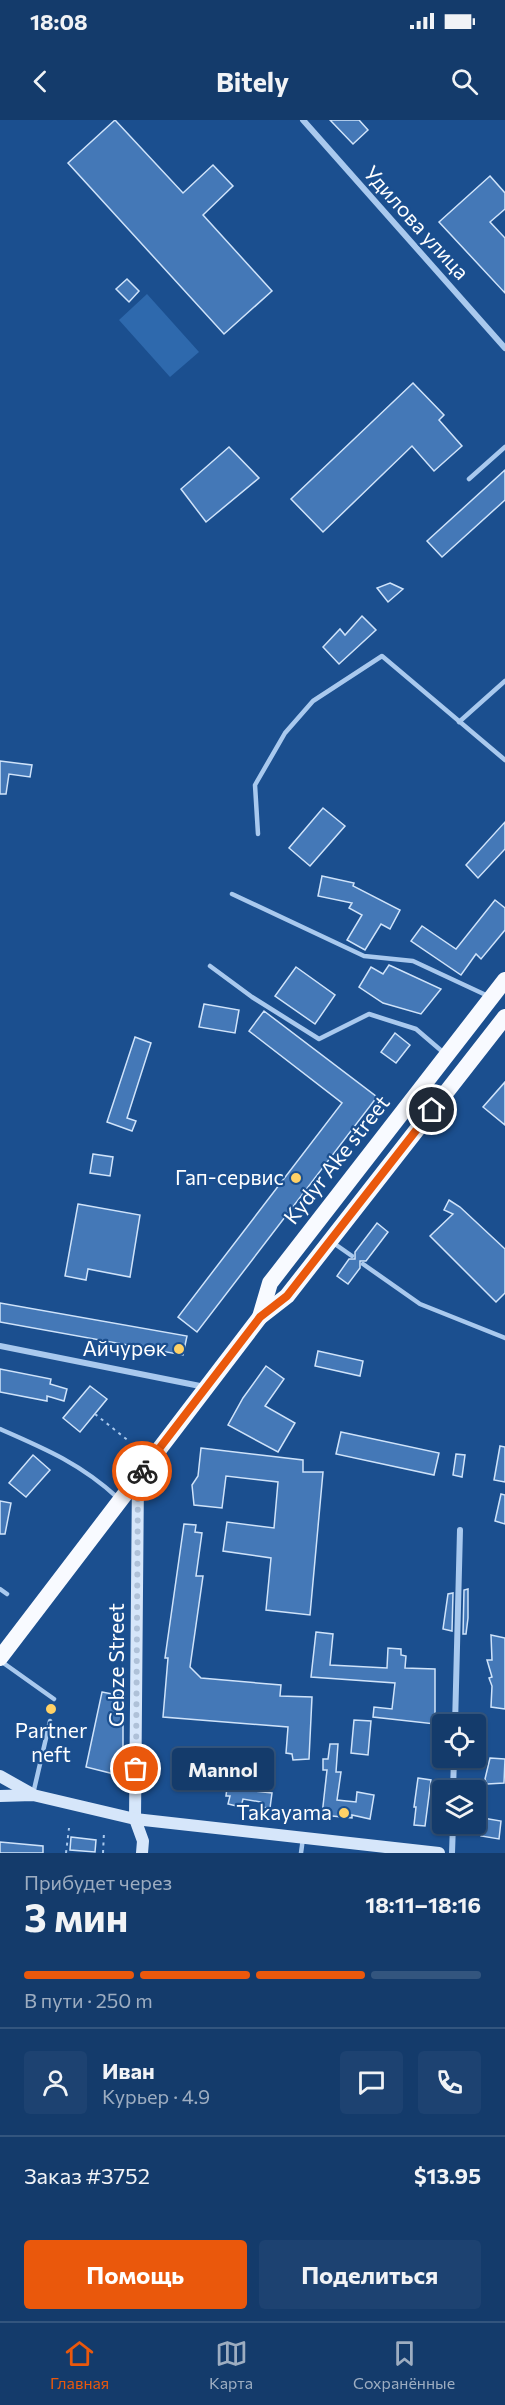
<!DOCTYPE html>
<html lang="ru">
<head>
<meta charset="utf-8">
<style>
	:root { --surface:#143b6b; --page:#1d4271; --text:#f1f3f6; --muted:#9dadc1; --line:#33557e; --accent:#ea580c }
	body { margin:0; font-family:Commissioner,sans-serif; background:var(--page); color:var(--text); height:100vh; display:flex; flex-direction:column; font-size:22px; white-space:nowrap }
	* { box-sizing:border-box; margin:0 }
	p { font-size:20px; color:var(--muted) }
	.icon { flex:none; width:33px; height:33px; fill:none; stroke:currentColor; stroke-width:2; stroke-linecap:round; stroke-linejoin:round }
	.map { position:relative; height:1733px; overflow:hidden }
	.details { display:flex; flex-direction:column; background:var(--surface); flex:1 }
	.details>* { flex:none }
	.buttons { position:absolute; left:432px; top:1594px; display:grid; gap:12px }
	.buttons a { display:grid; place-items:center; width:54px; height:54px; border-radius:6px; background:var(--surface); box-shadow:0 2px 4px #0004,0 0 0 2px var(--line); font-size:30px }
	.pin { position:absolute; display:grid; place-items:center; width:51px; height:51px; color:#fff; margin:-26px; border:3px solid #fff; border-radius:50%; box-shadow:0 2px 6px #0007 }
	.courier { position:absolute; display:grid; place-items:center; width:60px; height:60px; margin:-30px; border:4px solid #ea580c; border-radius:50%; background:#fff; color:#222; box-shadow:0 2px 8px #0007 }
	.bubble { position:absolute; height:42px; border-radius:6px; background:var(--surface); box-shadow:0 2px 4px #0004,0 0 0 2px var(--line); font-size:20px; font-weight:700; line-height:42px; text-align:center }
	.head em { font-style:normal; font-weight:700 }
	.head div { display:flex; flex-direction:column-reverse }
	.head { display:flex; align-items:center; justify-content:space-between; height:102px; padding:0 24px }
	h1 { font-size:39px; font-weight:700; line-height:45px }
	.bar { display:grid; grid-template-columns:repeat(4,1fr); gap:9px 6px; align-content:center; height:72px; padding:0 24px }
	.bar i { height:8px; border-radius:4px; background:var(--line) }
	.bar .current { background:var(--accent) }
	.bar p { grid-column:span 4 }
	.line { display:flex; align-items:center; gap:15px; padding:0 24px; border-top:2px solid var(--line) }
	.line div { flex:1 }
	.round { display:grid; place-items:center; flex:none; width:63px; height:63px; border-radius:6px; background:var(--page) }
	.action { display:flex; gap:12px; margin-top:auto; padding:12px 24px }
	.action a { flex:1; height:69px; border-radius:6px; background:var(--accent); color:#fff; font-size:24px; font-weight:700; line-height:69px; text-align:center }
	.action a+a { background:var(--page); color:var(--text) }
	.status { display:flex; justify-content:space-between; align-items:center; height:42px; padding:0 30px; background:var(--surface); direction:ltr }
	.status svg { height:16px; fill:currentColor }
	header { display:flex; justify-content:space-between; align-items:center; height:78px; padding:0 24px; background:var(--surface); font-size:27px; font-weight:700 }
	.tabs { display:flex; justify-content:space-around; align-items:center; height:84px; border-top:2px solid var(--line); background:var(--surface); font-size:16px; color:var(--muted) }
	.tabs a { display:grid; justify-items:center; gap:3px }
	.tabs .current { color:var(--accent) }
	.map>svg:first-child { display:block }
	.green { fill:#2e69ad }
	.building { fill:#4478b7; stroke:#cfe3fa; stroke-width:1.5 }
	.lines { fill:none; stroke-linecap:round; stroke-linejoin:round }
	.path { stroke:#a9c9ee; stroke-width:2; stroke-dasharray:3 4.5; stroke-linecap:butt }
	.service { stroke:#a9c9ee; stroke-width:4.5 }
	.minor { stroke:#a9c9ee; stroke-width:6 }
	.secondary { stroke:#d6e6fa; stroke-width:12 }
	.trunk { stroke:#f8faff; stroke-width:16 }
	.done { stroke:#afc1d8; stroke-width:6; stroke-dasharray:0 10.8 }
	.route { stroke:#ea580c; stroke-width:8 }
	.poi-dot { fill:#ffd166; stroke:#1b4f8f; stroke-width:2 }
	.labels { text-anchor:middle; stroke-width:4.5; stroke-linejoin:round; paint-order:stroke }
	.street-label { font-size:21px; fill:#fff; stroke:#1b4f8f }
	.poi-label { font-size:21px; fill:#fff; stroke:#1b4f8f; text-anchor:end }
</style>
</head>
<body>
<div class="status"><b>18:08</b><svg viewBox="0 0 49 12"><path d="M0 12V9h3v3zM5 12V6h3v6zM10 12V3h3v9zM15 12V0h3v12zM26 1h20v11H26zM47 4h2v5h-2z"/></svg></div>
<header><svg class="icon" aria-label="back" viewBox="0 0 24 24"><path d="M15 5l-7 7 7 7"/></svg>Bitely<svg class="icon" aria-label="search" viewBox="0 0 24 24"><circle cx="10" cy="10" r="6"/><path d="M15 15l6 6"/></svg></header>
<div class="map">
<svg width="505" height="1733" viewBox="0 0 505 1733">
	<rect width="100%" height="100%" fill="#1b4f8f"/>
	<path class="green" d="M 147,174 L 199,232 L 170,257 L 119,200 Z"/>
	<g class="building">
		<path d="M 115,0 L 183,73 L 213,45 L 233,66 L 203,95 L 272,171 L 224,214 L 68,43 Z"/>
		<path d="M 330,0 L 359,0 L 368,10 L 353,24 Z"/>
		<path d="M 490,56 L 505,73 L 505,89 L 490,102 L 505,118 L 505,173 L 439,102 Z"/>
		<path d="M 127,159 L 139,171 L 129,182 L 116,169 Z"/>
		<path d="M 413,263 L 444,295 L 439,300 L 462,326 L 434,351 L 412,326 L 323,412 L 291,379 Z"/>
		<path d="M 229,327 L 259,358 L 206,402 L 181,369 Z"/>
		<path d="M 505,350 L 505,380 L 442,437 L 427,421 Z"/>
		<path d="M 390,463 L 403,469 L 388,482 L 377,468 Z"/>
		<path d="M 362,496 L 376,510 L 339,544 L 323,527 L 340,509 L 345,515 Z"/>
		<path d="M 0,641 L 32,645 L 30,657 L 9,654 L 6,674 L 0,674 Z"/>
		<path d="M 323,688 L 345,706 L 310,746 L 289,728 Z"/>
		<path d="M 505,702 L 505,729 L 478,758 L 466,745 Z"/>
		<path d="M 322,756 L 354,763 L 353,766 L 400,790 L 390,809 L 381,804 L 365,830 L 347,820 L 362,795 L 349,788 L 352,783 L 318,776 Z"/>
		<path d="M 495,780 L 505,788 L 505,810 L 481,839 L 476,834 L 461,855 L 411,821 L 422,806 L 456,829 Z"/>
		<path d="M 389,845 L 441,869 L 421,894 L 383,883 L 359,867 L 371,847 L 383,854 Z"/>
		<path d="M 296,847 L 335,875 L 315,904 L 275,876 Z"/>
		<path d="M 204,884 L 239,890 L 235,913 L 199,907 Z"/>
		<path d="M 264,891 L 377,977 L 197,1212 L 178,1197 L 342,983 L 249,911 Z"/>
		<path d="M 395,913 L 410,925 L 396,943 L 381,932 Z"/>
		<path d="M 135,917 L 151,923 L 127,998 L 136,1001 L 132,1011 L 107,1002 Z"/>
		<path d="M 505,962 L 505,1005 L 483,987 Z"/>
		<path d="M 93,1034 L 113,1037 L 110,1056 L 90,1053 Z"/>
		<path d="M 449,1080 L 460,1087 L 505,1129 L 505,1173 L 496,1182 L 430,1116 L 453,1094 L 444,1090 Z"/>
		<path d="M 78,1084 L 140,1095 L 130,1157 L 88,1149 L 86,1160 L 65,1156 Z"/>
		<path d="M 377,1103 L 388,1112 L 366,1141 L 360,1141 L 360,1148 L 348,1164 L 337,1156 L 349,1139 L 355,1139 L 355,1132 Z"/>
		<path d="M 0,1183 L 187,1216 L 183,1235 L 0,1202 Z"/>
		<path d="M 318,1231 L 363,1241 L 360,1256 L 315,1246 Z"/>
		<path d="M 266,1246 L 284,1259 L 265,1286 L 295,1303 L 278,1332 L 228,1305 L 243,1278 Z"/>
		<path d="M 0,1249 L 51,1259 L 50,1264 L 67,1269 L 64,1281 L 47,1276 L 47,1281 L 0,1272 Z"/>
		<path d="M 90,1266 L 107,1279 L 80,1312 L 63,1298 Z"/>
		<path d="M 341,1312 L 439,1333 L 434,1355 L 336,1334 Z"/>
		<path d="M 500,1326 L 505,1327 L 505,1362 L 494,1360 Z"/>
		<path d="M 201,1328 L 303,1340 L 303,1352 L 323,1352 L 310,1495 L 266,1490 L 271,1438 L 223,1431 L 227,1402 L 274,1408 L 278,1362 L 226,1356 L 222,1388 L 194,1385 L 192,1365 L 198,1356 Z"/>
		<path d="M 456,1334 L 465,1335 L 462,1357 L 453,1355 Z"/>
		<path d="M 33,1335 L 50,1350 L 26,1377 L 9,1363 Z"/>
		<path d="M 501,1374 L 505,1375 L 505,1404 L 495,1401 Z"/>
		<path d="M 0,1381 L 11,1383 L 5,1414 L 0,1414 Z"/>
		<path d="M 184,1404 L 196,1405 L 195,1412 L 202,1413 L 196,1456 L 203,1456 L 190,1547 L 201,1558 L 281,1565 L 280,1576 L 312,1577 L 309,1639 L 293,1640 L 292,1634 L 286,1633 L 288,1607 L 163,1597 L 168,1538 L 165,1538 Z"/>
		<path d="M 468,1469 L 468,1498 L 466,1514 L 463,1514 L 464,1470 Z"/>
		<path d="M 453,1473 L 452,1511 L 443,1509 L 448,1474 Z"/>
		<path d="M 316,1512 L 333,1514 L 330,1545 L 387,1548 L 388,1528 L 401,1529 L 401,1535 L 406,1536 L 405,1548 L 435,1549 L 435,1604 L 373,1597 L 374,1587 L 392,1589 L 395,1563 L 311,1557 Z"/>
		<path d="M 491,1515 L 505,1518 L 505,1589 L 491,1587 L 492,1566 L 489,1558 L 492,1557 L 487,1540 L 492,1540 Z"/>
		<path d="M 102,1572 L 123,1576 L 123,1630 L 118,1655 L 86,1647 Z"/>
		<path d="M 354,1600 L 371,1601 L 368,1635 L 351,1633 Z"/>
		<path d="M 330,1624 L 338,1624 L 336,1652 L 341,1652 L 337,1680 L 356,1682 L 357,1672 L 374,1675 L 370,1699 L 352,1695 L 352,1698 L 322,1695 L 327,1650 L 323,1650 L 323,1639 L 328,1639 Z"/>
		<path d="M 208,1627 L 233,1629 L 216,1662 L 205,1661 Z"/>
		<path d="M 239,1632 L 251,1633 L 245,1670 L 272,1673 L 270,1688 L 260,1687 L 261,1682 L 243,1679 L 241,1687 L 228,1684 L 230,1676 L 226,1676 L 227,1668 L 231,1669 Z"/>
		<path d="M 490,1638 L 505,1639 L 504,1663 L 487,1664 L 485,1659 Z"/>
		<path d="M 418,1658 L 431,1660 L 425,1706 L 414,1705 L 416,1687 L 414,1687 Z"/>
		<path d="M 483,1698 L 501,1701 L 499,1719 L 481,1716 Z"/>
		<path d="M 71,1717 L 96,1720 L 95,1732 L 70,1730 Z"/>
		<path d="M 0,1722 L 43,1726 L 43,1733 L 0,1733 Z"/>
	</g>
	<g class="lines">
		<g class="path">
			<path d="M 95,1294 L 130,1322"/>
			<path d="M 66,1733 L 69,1708"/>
			<path d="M 103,1733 L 104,1712"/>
		</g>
		<g class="service">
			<path d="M 469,359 L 505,327"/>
			<path d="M 459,602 L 505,561"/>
			<path d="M 258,714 L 255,665 L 285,613 L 313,581 L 382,536 L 505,640"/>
			<path d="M 232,774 L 364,836 L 413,841 L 488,876"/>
			<path d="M 210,846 L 252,877 L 319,919 L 369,894 L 416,909 L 444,933"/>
			<path d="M 332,1122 L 352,1136"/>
			<path d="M 363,1144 L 420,1184 L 505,1218"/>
			<path d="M 0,1309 C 46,1329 81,1344 118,1378"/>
			<path d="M 0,1469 L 7,1474"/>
			<path d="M 2,1542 L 54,1579"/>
			<path d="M 33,1674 L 50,1601"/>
			<path d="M 301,1733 L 303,1718"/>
		</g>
		<g class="minor">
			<path d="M 303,0 L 505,228"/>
			<path d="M 0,1226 L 205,1267"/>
			<path d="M 455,1605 L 460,1410"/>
			<path d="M 453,1671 L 454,1638"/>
			<path d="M 452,1733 L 453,1704"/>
		</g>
		<g class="secondary">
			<path d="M 138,1357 L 135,1699 L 143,1721 L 142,1733"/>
			<path d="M 0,1656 L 32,1674"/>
			<path d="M 0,1676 L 33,1675 L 135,1699 L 439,1733"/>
		</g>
		<g class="trunk">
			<path d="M 260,1197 L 270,1163 L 505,860"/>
			<path d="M 0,1538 L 260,1197 L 287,1176 L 505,897"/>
		</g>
	</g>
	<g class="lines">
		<path class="done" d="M 136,1649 L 138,1357 L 142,1351"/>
		<path class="route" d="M 142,1351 L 260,1197 L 287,1176 L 432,990"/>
	</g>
	<g class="poi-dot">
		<circle cx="296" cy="1058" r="6"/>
		<circle cx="179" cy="1229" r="6"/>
		<circle cx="51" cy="1589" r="6"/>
		<circle cx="344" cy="1693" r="6"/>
	</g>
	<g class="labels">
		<g class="street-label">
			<text transform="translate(416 103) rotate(48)" y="7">Удилова улица</text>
			<text transform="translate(337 1040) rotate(-52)" y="7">Kydyr Ake street</text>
			<text transform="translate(117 1545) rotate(-90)" y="7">Gebze Street</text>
		</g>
		<g class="poi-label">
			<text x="284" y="1065">Гап-сервис</text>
			<text x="167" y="1236">Айчурөк</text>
			<text x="51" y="1618" text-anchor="middle">Partner<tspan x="51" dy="24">neft</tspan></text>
			<text x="332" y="1700">Takayama</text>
		</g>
	</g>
</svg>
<div class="buttons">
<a><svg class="icon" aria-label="locate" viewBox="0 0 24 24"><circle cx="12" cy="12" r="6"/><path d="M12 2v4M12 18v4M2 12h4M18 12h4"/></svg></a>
<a><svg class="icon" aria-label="layers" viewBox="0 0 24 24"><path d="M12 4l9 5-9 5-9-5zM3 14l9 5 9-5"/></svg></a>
</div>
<div class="pin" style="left:136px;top:1649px;background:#ea580c"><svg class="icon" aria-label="bag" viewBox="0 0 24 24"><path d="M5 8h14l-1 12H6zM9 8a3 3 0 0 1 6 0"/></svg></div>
<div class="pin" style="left:432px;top:990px;background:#1f2937"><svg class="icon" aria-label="home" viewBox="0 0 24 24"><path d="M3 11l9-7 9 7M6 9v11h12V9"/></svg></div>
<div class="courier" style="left:142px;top:1351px"><svg class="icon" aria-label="bike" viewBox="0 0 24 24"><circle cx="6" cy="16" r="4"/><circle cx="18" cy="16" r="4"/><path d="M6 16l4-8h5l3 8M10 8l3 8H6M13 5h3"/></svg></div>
<div class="bubble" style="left:172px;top:1628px;width:102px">Mannol</div>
</div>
<section class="details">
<div class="head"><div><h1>3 мин</h1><p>Прибудет через</p></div><em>18:11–18:16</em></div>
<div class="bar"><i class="current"></i><i class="current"></i><i class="current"></i><i></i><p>В пути · 250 m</p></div>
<div class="line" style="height:108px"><a class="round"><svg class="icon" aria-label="person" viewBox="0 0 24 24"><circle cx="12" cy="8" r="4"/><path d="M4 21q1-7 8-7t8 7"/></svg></a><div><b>Иван</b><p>Курьер · 4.9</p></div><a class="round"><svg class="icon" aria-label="chat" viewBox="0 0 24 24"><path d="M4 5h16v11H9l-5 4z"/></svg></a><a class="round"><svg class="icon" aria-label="phone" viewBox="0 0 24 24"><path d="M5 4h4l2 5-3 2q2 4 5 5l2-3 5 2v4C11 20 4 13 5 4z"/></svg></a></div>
<div class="line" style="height:78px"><div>Заказ #3752</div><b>$13.95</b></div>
<div class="action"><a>Помощь</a><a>Поделиться</a></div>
</section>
<nav class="tabs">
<a class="current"><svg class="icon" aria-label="home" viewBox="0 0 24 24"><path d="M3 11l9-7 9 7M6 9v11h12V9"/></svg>Главная</a>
<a><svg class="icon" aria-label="map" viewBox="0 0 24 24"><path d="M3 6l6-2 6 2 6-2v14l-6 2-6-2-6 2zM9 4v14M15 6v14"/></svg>Карта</a>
<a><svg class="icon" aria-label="saved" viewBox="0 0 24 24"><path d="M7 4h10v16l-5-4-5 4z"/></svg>Сохранённые</a>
</nav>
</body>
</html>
